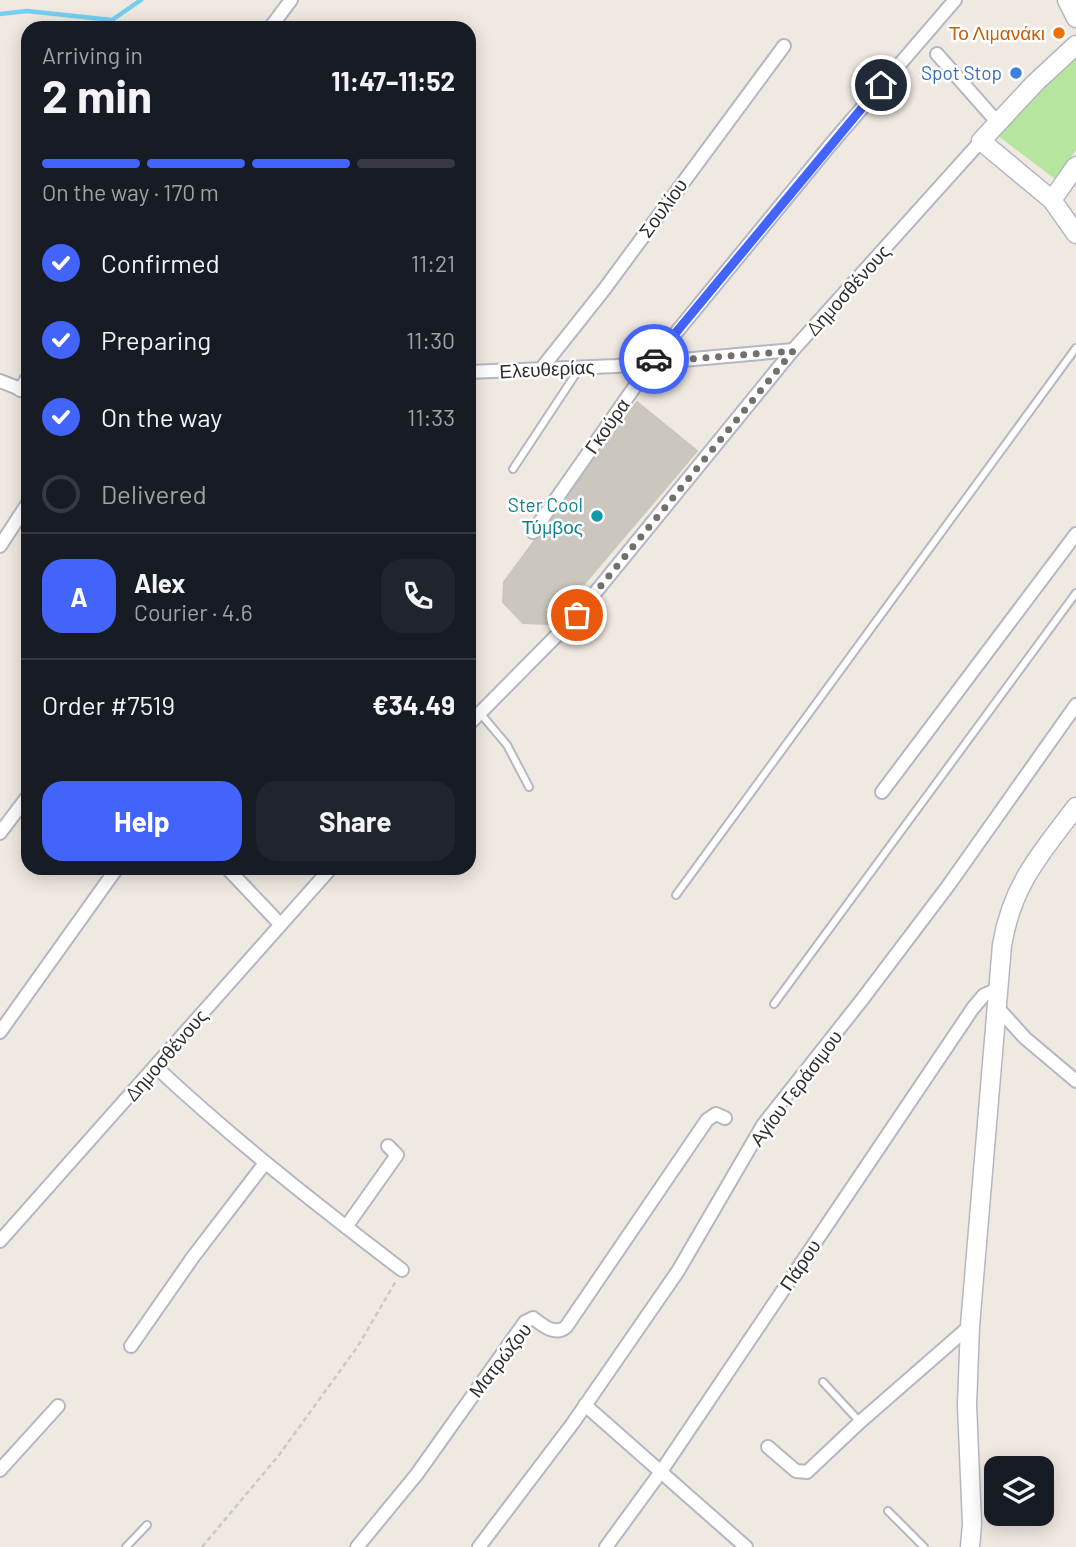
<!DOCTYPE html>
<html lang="en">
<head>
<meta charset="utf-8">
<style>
	:root { --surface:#171b24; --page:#20242c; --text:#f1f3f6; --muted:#9ea1a6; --line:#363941; --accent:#4264fb }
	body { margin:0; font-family:Barlow,sans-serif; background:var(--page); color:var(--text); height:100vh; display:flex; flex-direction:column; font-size:26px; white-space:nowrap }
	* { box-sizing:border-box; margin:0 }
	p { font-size:23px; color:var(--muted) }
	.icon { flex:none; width:38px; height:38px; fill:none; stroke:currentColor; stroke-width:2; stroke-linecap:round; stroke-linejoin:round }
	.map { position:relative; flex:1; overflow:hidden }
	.sheet { position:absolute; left:21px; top:21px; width:455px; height:854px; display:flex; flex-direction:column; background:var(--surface); border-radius:21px; box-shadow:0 4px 18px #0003 }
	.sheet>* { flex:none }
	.fabs { position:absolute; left:984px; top:1456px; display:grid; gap:14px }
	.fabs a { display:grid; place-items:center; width:70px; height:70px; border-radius:14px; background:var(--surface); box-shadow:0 4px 18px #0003; font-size:35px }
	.pin { position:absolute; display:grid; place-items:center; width:60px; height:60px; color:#fff; margin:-30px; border:4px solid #fff; border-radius:50%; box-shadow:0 2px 7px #0007 }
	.courier { position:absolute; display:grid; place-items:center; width:70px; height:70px; margin:-35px; border:5px solid #4264fb; border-radius:50%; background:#fff; color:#222; box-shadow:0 2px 9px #0007 }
	.overview em { font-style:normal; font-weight:700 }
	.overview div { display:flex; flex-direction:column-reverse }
	.overview { display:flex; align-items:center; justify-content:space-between; height:119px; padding:0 21px }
	h1 { font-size:46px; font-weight:700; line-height:52px }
	.bar { display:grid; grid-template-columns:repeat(4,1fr); gap:10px 7px; align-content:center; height:84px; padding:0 21px }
	.bar i { height:9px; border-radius:5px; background:var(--line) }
	.bar .on { background:var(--accent) }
	.bar p { grid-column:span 4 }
	.line { display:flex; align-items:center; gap:18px; padding:0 21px; border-top:2px solid var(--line) }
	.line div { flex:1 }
	.round { display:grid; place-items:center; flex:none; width:74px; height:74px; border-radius:21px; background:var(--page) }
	ol { padding:0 21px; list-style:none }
	li { display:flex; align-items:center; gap:21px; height:77px }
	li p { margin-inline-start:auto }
	li .icon { padding:7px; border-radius:50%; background:var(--accent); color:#fff; stroke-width:4 }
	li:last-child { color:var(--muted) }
	li i { width:38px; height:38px; border:4px solid var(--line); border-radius:50% }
	.action { display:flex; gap:14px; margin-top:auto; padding:14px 21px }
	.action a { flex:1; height:80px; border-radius:21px; background:var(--accent); color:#fff; font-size:28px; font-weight:700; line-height:80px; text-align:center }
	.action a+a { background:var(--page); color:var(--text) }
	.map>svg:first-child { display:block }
	.green { fill:#b6e59e }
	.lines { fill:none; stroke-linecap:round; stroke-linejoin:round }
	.stream { stroke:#75cff0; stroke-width:4.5 }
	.building { fill:#cbc7bf; stroke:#cbc5ba; stroke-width:2 }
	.lane-casing { stroke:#b4b7c1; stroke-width:10 }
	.street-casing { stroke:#b4b7c1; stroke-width:16 }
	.secondary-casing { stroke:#b4b7c1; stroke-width:21 }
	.path { stroke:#c9c9c9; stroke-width:2.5; stroke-dasharray:5 3.5; stroke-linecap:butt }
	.lane { stroke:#fff; stroke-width:6 }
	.street { stroke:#fff; stroke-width:12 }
	.secondary { stroke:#fff; stroke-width:18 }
	.done { stroke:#726f6d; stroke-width:7; stroke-dasharray:0 12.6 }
	.route { stroke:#4264fb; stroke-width:9 }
	.food-dot { fill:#e8710a; stroke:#fff; stroke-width:2.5 }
	.shop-dot { fill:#3f7fe0; stroke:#fff; stroke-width:2.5 }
	.culture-dot { fill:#0f9aa8; stroke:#fff; stroke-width:2.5 }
	.labels { text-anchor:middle; stroke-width:5; stroke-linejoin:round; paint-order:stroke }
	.food-label { font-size:19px; fill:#c56008; stroke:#fff; text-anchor:end }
	.shop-label { font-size:19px; fill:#366cbe; stroke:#fff; text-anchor:end }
	.street-label { font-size:19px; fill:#2e2e2e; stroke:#fff }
	.culture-label { font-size:19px; fill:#0d838f; stroke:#fff; text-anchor:end }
</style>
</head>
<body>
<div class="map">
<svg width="1076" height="1547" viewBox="0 0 1076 1547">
	<rect width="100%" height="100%" fill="#efe9e1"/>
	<path class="green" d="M 1076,55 L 1076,150 L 1055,179 L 997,135 Z"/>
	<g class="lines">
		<path class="stream" d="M 0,14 L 27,11 L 112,20 L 141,0"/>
	</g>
	<path class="building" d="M 637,402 L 697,451 L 550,624 L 523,623 L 503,602 L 504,582 Z"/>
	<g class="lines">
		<defs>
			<g id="lane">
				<path d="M 513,469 L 579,369"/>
				<path d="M 480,713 L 507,745 L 529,787"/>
				<path d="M 676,895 L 1076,348"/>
				<path d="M 774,1004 L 1076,593"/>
				<path d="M 823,1382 L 860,1422"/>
				<path d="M 888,1511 L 924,1547"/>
				<path d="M 126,1547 L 147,1525"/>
			</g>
			<g id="street">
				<path d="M 270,28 L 291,0"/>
				<path d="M 937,54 L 998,123"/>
				<path d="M 541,369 L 603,291 L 784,46"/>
				<path d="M 469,372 L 616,366 L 793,350"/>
				<path d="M 0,381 L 28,392"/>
				<path d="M 20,390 L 28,377"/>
				<path d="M 533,532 L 652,362 L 831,144 L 955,0"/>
				<path d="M 0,546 L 28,503"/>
				<path d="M 469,724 L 577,615 L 793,350 L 981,141"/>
				<path d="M 882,792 L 1076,534"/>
				<path d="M 0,833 L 28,796"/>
				<path d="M 227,868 L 280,924"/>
				<path d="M 997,1007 L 1025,1038 L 1076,1081"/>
				<path d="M 0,1032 L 117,868"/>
				<path d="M 156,1067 C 234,1140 317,1205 402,1270"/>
				<path d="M 346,1227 L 397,1155 L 388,1146"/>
				<path d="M 0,1241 L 331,868"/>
				<path d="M 131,1346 L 193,1257 L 265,1163"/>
				<path d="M 585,1405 L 746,1547"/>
				<path d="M 768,1447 L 796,1471 L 807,1472 L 860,1422 L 970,1326"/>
				<path d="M 0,1470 L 58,1406"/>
				<path d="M 357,1547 L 417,1474 L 525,1322 L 533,1318 C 542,1325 555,1336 566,1327 L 707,1120 L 716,1114 L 725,1118"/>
				<path d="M 479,1547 L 573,1423 L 678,1271 L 763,1125 L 861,1001 L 948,886 L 1076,705"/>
				<path d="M 606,1547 L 660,1473 L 973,1008 L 984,995 L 998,989"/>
			</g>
			<g id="secondary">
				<path d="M 1067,0 L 1076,18"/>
				<path d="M 1076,45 L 1035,83 L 981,141 L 1052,200 L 1076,234"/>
				<path d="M 1052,200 L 1076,166"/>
				<path d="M 970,1547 L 972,1524 L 967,1405 L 970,1326 L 1002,945 C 1012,885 1040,854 1076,807"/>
			</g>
		</defs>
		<use href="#lane" class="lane-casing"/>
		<use href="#street" class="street-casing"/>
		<use href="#secondary" class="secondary-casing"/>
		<path class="path" d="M 202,1547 L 279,1455 L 358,1346 L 396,1281"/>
		<use href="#lane" class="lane"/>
		<use href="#street" class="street"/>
		<use href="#secondary" class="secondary"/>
	</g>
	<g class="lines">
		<path class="done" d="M 577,615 L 793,351 L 652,362 L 654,359"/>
		<path class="route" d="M 654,359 L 881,85"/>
	</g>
	<circle class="food-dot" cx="1059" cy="33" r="7"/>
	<circle class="shop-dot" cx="1016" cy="73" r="7"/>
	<circle class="culture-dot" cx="597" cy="516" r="7"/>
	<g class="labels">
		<g class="food-label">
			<text x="1045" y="40">Το Λιμανάκι</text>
		</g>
		<g class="shop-label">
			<text x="1002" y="80">Spot Stop</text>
		</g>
		<g class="street-label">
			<text transform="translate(663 208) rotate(-54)" y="7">Σουλίου</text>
			<text transform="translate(848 290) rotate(-48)" y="7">Δημοσθένους</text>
			<text transform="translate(547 369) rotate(-3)" y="7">Ελευθερίας</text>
			<text transform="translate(607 426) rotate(-55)" y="7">Γκούρα</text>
			<text transform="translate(166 1055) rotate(-49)" y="7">Δημοσθένους</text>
			<text transform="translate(796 1088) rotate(-53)" y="7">Αγίου Γεράσιμου</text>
			<text transform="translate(800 1265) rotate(-56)" y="7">Πάρου</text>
			<text transform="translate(500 1360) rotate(-52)" y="7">Ματρώζου</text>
		</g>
		<g class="culture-label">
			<text x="583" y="512">Ster Cool<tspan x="583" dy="22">Τύμβος</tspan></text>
		</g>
	</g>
</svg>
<div class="fabs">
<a><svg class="icon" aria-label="layers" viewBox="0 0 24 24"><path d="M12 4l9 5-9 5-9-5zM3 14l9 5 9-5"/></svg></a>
</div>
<div class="pin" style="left:577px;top:615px;background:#ea580c"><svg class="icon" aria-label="bag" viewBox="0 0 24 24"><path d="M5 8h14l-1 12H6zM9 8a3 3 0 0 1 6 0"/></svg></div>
<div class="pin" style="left:881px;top:85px;background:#1f2937"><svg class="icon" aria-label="home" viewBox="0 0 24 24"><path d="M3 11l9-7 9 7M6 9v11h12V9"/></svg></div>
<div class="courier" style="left:654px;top:359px"><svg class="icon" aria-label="car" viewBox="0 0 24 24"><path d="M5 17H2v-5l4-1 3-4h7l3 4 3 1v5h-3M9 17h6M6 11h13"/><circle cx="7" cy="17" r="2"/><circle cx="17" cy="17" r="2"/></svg></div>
<section class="sheet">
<div class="overview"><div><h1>2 min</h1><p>Arriving in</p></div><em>11:47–11:52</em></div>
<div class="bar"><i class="on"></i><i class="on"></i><i class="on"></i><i></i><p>On the way · 170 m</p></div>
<ol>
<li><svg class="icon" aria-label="check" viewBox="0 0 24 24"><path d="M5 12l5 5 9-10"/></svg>Confirmed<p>11:21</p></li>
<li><svg class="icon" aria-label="check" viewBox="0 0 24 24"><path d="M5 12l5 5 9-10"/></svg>Preparing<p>11:30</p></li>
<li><svg class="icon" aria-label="check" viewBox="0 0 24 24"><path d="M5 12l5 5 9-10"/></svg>On the way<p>11:33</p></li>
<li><i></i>Delivered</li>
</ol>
<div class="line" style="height:126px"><b class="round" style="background:var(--accent);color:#fff">A</b><div><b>Alex</b><p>Courier · 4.6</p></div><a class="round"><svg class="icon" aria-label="phone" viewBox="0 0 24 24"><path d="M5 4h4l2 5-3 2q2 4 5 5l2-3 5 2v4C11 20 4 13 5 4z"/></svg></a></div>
<div class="line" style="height:91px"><div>Order #7519</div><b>€34.49</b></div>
<div class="action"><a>Help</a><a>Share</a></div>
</section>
</div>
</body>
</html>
